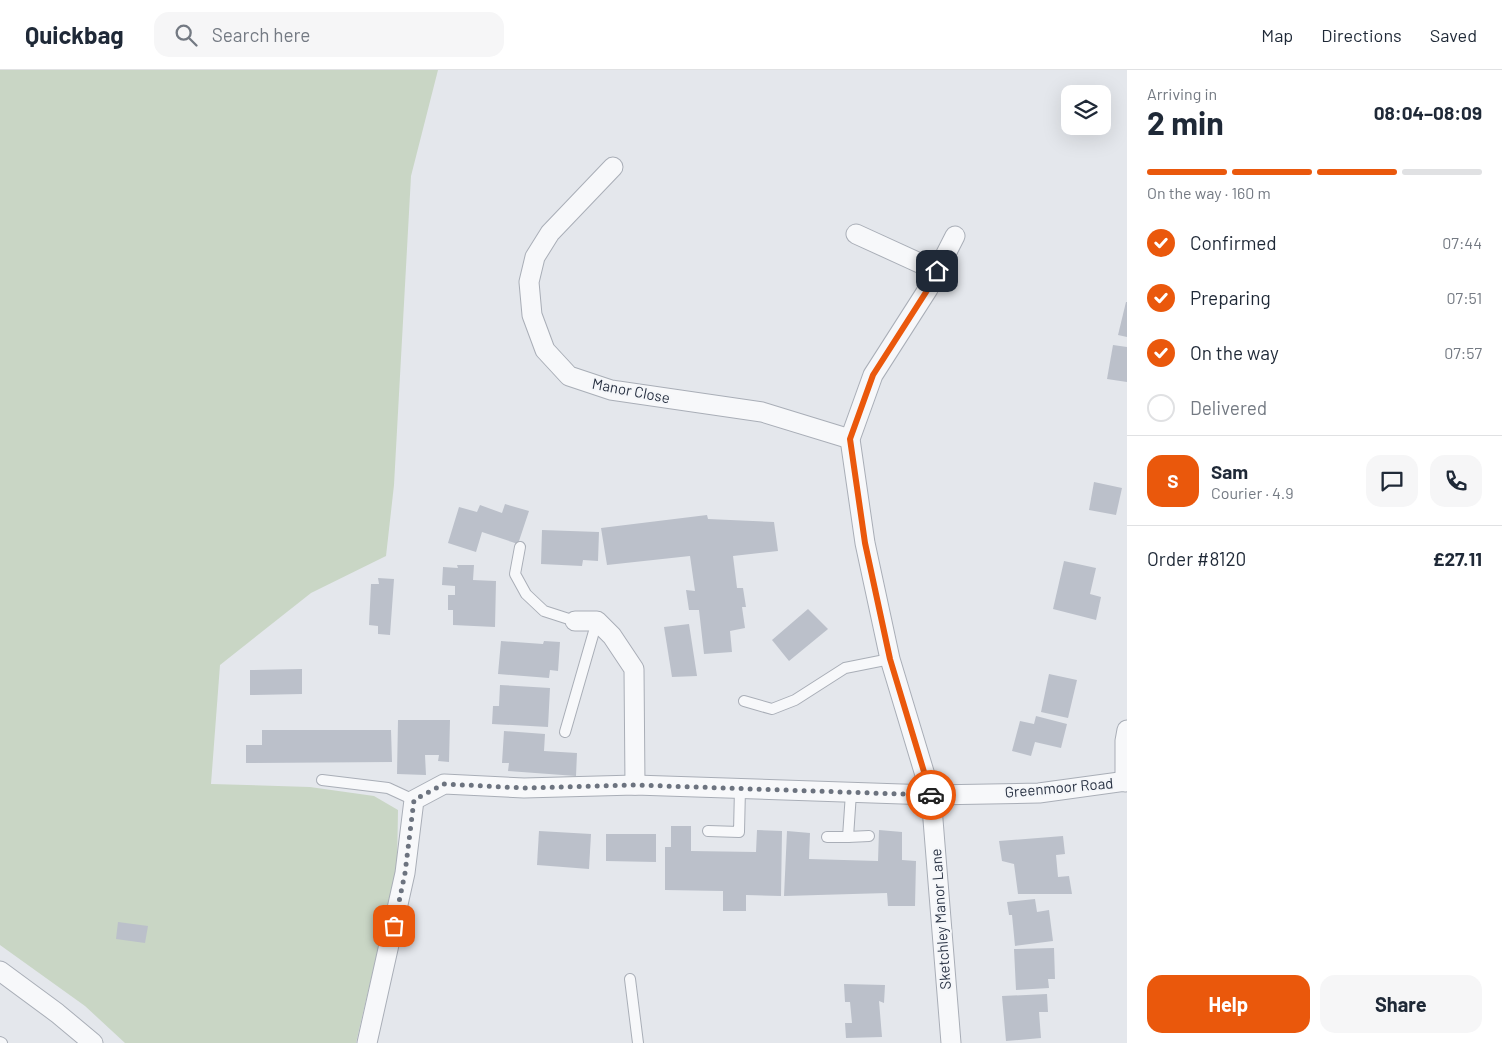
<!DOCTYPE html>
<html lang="en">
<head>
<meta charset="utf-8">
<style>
	:root { --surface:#fff; --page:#f6f6f7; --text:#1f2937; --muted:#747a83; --line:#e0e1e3; --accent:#ea580c }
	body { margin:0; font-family:Barlow,sans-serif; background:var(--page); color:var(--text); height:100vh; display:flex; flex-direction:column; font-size:19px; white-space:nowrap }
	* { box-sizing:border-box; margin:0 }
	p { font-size:16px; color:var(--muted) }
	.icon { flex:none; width:28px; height:28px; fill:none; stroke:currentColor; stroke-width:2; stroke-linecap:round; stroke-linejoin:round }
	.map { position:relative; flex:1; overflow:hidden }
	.side { display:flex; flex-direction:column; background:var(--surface); width:375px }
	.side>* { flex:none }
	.tools { position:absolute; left:1061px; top:15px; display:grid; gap:10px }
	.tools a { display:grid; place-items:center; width:50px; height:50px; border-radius:10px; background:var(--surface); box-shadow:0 5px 20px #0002; font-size:25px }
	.pin { position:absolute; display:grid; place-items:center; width:42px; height:42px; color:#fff; margin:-21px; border-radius:10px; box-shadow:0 2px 8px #0006 }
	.courier { position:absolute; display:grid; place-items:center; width:50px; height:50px; margin:-25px; border:4px solid #ea580c; border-radius:50%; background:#fff; color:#222; box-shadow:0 1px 6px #0007 }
	.headline em { font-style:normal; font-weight:700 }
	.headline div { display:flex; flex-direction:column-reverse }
	.headline { display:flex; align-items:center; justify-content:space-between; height:85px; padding:0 20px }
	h1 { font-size:32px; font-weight:700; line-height:38px }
	.bar { display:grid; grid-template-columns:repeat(4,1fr); gap:8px 5px; align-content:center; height:60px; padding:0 20px }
	.bar i { height:6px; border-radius:4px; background:var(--line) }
	.bar .active { background:var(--accent) }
	.bar p { grid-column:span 4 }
	.line { display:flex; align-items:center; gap:12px; padding:0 20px; border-top:1px solid var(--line) }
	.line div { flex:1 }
	.round { display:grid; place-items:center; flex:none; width:52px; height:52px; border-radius:15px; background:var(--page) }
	ol { padding:0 20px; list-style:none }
	li { display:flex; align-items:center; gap:15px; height:55px }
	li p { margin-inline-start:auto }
	li .icon { padding:5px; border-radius:50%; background:var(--accent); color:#fff; stroke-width:4 }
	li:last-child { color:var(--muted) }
	li i { width:28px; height:28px; border:2px solid var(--line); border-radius:50% }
	.button { display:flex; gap:10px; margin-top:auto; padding:10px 20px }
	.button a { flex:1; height:58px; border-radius:15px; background:var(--accent); color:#fff; font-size:20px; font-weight:700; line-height:58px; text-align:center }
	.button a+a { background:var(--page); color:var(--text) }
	header { display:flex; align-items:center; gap:30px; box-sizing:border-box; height:70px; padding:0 25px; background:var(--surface); border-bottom:1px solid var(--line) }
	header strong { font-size:24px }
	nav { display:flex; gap:28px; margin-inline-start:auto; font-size:18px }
	.search { width:350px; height:45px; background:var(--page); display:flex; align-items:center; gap:12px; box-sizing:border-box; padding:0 18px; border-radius:15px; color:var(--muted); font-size:19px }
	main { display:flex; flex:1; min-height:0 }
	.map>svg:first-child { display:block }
	.green { fill:#c9d6c5 }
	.building { fill:#bbc0ca }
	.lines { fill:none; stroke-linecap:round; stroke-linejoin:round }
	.lane-casing { stroke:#a9aeb7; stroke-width:12 }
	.street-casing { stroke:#a9aeb7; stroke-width:21 }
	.lane { stroke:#f7f8fa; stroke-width:10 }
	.street { stroke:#f7f8fa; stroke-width:19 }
	.done { stroke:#6c737f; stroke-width:5; stroke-dasharray:0 9 }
	.route { stroke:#ea580c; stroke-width:6 }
	.labels { text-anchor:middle; stroke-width:4; stroke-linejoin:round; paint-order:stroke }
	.street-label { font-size:15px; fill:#2b3445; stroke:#f4f6f9 }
</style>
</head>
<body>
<header>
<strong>Quickbag</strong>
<div class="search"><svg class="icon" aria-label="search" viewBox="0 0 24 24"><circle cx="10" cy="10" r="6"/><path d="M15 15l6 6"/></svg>Search here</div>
<nav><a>Map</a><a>Directions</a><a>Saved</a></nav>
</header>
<main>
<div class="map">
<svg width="1127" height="973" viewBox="0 0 1127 973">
	<rect width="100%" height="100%" fill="#e4e7ec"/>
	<path class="green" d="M 0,0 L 438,0 L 411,106 L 394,415 L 386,486 L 311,523 L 220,595 L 211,714 L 310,717 L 374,726 L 398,740 L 397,797 L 356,973 L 125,973 L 85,936 L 0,875 Z"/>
	<g class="building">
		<path d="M 1126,232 L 1127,232 L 1127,267 L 1118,265 Z"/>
		<path d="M 1113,275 L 1127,277 L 1127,312 L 1107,309 Z"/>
		<path d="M 1094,412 L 1122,418 L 1116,445 L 1089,440 Z"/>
		<path d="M 505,434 L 529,441 L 518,474 L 482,462 L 476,482 L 448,473 L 459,437 L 477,442 L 480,435 L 502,443 Z"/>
		<path d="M 707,445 L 708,449 L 774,452 L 778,481 L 733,486 L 737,518 L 743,518 L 746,537 L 742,537 L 745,558 L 730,561 L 732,582 L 704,584 L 699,540 L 689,540 L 686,520 L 695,521 L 690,486 L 607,495 L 601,458 Z"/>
		<path d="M 542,460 L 599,462 L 598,491 L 583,490 L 582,496 L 541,494 Z"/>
		<path d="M 1064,491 L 1096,498 L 1090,524 L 1101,527 L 1096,550 L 1053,539 Z"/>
		<path d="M 457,495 L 474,495 L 473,510 L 496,511 L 495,557 L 453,555 L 453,540 L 448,540 L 448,525 L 455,525 L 455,516 L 442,515 L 443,497 L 458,498 Z"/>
		<path d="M 378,508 L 394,509 L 390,565 L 378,564 L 378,556 L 369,555 L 371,514 L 379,514 Z"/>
		<path d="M 808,539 L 828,559 L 789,591 L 772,570 Z"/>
		<path d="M 689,554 L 697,606 L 672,607 L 664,557 Z"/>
		<path d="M 501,571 L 543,574 L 544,571 L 560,572 L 558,601 L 550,600 L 549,608 L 498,604 Z"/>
		<path d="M 302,599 L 302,624 L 250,625 L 250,600 Z"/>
		<path d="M 1049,604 L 1077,610 L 1068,648 L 1041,642 Z"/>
		<path d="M 500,615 L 550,618 L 548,657 L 492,654 L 493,636 L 499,636 Z"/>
		<path d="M 1036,646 L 1067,654 L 1061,678 L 1035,672 L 1031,686 L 1012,681 L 1020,651 L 1034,654 Z"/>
		<path d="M 398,650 L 450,650 L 449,692 L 438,691 L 439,685 L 425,685 L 426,705 L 397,704 Z"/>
		<path d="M 262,660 L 391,660 L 392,692 L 246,693 L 246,675 L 262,675 Z"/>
		<path d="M 504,661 L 545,664 L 544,681 L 577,683 L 576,706 L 508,701 L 509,693 L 502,693 Z"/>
		<path d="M 671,756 L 691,756 L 691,781 L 756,782 L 757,760 L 782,761 L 781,826 L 746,825 L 746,841 L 723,841 L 723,821 L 665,820 L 665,777 L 671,777 Z"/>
		<path d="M 879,760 L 902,762 L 902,790 L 916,791 L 915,836 L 888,836 L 887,823 L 784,826 L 787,761 L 810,763 L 809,789 L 878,791 Z"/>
		<path d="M 539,761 L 591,764 L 589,799 L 537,795 Z"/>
		<path d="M 606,764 L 656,764 L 656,792 L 606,791 Z"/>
		<path d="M 1063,766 L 1065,784 L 1056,785 L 1058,807 L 1069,806 L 1072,824 L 1018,824 L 1014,794 L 1002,791 L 999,771 Z"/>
		<path d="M 1035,829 L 1037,842 L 1049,840 L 1053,871 L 1015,876 L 1012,845 L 1009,845 L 1007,832 Z"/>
		<path d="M 118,852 L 148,856 L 145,873 L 116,869 Z"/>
		<path d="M 1054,878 L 1055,909 L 1048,909 L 1049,918 L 1016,920 L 1014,879 Z"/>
		<path d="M 844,914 L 885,915 L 884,933 L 879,931 L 882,967 L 846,968 L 845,953 L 852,953 L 850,932 L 845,932 Z"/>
		<path d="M 1047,924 L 1048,942 L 1039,942 L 1041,968 L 1006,971 L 1002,926 Z"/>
	</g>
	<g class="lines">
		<defs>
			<g id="lane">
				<path d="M 520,477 L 515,504 L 526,524 L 544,541 L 575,551"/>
				<path d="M 744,631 L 772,639 L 795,630 L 845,598 L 890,589"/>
				<path d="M 565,662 L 597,551"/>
				<path d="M 322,710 L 388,718 L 414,730"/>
				<path d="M 851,723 L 848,767 L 869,766"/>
				<path d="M 708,761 L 739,762 L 740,718"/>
				<path d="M 827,767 L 848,767"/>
				<path d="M 630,909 L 638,973"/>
				<path d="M 0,972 L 2,973"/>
			</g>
			<g id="street">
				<path d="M 613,97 L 550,163 L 535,187 L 529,212 L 532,245 L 545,280 L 569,306 L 611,320 L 762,342 L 850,369"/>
				<path d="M 856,164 L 937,201"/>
				<path d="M 575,551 L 597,551 L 612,566 L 634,599 L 635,715"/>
				<path d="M 1125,712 L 1125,671 L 1127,660"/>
				<path d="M 0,901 L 57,943 L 93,973"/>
				<path d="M 367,973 L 405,803 L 414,730 L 444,714 L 524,718 L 635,715 L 931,725 L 1039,723 L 1127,711"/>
				<path d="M 951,973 L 931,725 L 890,589 L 865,473 L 850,369 L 873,305 L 928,219 L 955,166"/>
			</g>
		</defs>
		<use href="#lane" class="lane-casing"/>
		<use href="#street" class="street-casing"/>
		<use href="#lane" class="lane"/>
		<use href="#street" class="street"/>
	</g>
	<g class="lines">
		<path class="done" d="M 394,856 L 405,803 L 414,730 L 444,714 L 524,718 L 635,715 L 931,725"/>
		<path class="route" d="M 931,725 L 890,589 L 865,473 L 850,369 L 873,305 L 928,219 L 937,201"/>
	</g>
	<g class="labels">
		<g class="street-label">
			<text transform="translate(631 321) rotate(11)" y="5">Manor Close</text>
			<text transform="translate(1059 718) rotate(-5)" y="5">Greenmoor Road</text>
			<text transform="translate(941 849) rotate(-94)" y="5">Sketchley Manor Lane</text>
		</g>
	</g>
</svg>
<div class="tools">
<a><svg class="icon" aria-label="layers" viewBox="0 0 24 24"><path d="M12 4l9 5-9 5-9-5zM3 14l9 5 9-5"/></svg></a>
</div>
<div class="pin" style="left:394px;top:856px;background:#ea580c"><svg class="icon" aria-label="bag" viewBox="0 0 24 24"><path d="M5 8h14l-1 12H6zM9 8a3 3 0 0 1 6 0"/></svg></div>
<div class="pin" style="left:937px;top:201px;background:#1f2937"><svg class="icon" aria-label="home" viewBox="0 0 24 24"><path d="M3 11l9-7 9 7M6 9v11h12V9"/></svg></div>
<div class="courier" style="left:931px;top:725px"><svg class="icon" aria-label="car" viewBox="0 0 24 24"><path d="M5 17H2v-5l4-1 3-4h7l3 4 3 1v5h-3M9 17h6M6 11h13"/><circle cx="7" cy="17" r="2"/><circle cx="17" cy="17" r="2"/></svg></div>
</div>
<section class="side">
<div class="headline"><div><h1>2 min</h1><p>Arriving in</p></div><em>08:04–08:09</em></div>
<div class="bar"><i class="active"></i><i class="active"></i><i class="active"></i><i></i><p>On the way · 160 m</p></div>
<ol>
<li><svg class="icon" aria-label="check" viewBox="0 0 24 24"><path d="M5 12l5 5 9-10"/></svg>Confirmed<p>07:44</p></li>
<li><svg class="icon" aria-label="check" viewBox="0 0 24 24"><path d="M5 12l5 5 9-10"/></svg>Preparing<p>07:51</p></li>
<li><svg class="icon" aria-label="check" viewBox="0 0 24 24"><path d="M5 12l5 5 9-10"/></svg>On the way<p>07:57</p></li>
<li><i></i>Delivered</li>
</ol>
<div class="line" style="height:90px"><b class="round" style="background:var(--accent);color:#fff">S</b><div><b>Sam</b><p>Courier · 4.9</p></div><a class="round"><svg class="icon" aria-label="chat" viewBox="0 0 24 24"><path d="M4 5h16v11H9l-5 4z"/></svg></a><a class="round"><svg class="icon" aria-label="phone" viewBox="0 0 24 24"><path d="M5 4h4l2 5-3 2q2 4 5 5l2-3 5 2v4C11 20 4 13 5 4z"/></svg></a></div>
<div class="line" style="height:65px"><div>Order #8120</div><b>£27.11</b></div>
<div class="button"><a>Help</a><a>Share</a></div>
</section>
</main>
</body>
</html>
